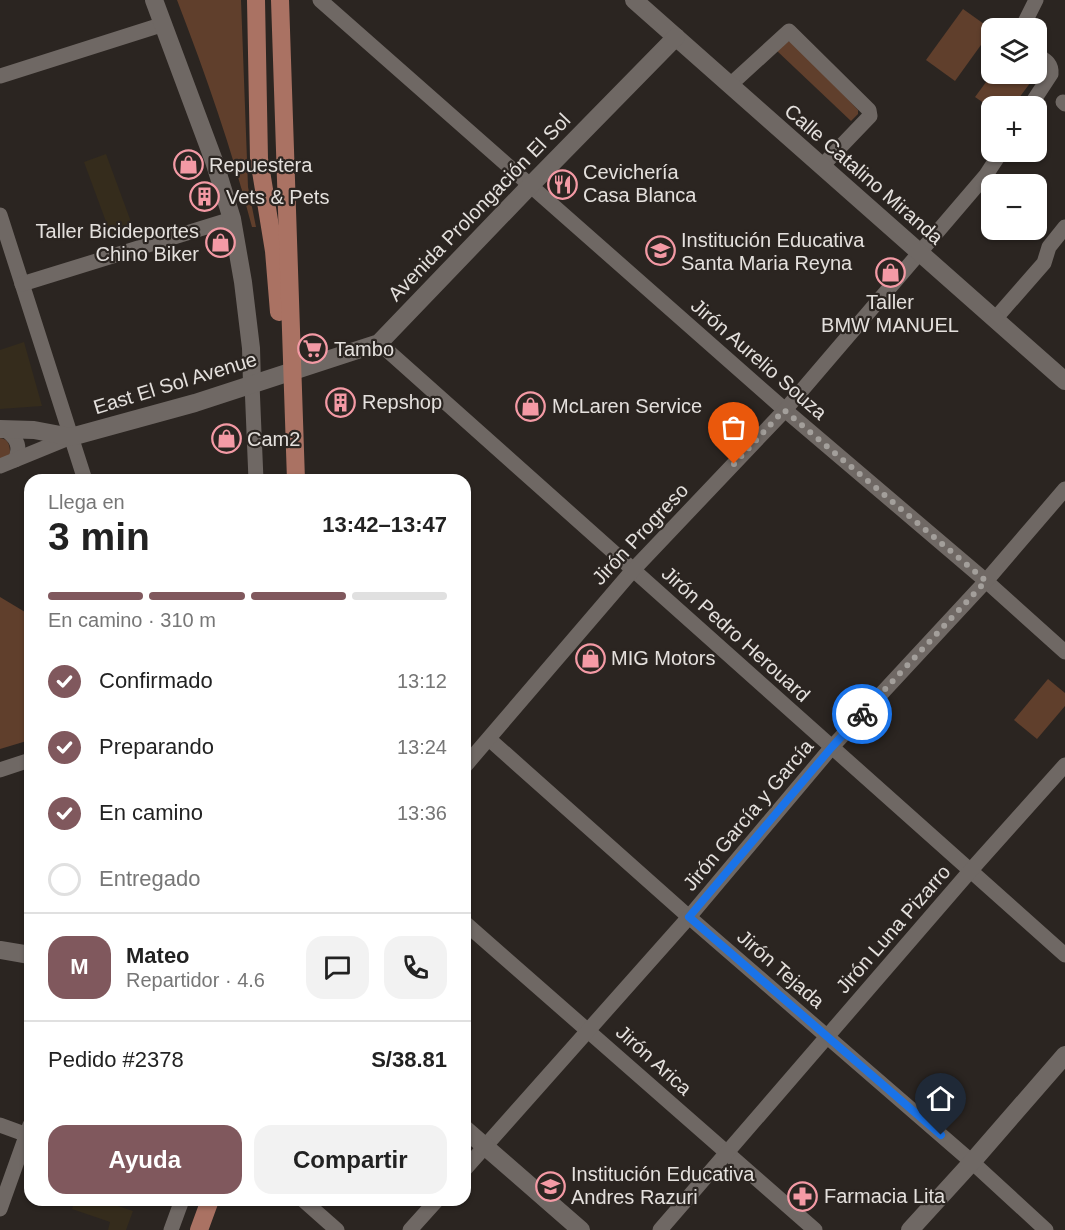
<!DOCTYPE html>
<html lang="es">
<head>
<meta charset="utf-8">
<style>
	:root { --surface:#fff; --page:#f2f2f2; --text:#222; --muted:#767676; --line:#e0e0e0; --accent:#80585d }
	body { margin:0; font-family:Helvetica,sans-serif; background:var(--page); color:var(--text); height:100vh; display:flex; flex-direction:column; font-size:22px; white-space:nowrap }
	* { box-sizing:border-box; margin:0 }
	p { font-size:20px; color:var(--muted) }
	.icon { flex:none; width:33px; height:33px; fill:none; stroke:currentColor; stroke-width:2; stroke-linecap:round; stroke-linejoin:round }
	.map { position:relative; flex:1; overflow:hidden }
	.details { position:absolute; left:24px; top:474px; width:447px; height:732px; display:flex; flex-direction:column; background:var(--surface); border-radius:18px; box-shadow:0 2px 4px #0004 }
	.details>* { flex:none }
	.buttons { position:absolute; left:981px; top:18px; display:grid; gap:12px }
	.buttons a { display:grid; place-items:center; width:66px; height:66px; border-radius:12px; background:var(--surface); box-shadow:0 2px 4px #0004; font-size:30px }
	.pin { position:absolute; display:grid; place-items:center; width:51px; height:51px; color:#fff; margin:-62px -26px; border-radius:50% 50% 50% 0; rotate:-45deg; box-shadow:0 0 6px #0007 }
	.pin .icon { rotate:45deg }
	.courier { position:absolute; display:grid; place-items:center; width:60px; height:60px; margin:-30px; border:4px solid #1a73e8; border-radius:50%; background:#fff; color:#222; box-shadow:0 2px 8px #0007 }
	.overview em { font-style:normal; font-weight:700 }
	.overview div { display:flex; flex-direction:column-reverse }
	.overview { display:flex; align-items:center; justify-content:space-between; height:102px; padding:0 24px }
	h1 { font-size:39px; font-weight:700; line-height:45px }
	.bar { display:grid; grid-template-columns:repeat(4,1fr); gap:9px 6px; align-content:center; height:72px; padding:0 24px }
	.bar i { height:8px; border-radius:4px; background:var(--line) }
	.bar .current { background:var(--accent) }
	.bar p { grid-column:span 4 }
	.line { display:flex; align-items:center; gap:15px; padding:0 24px; border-top:2px solid var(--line) }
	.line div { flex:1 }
	.round { display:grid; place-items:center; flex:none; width:63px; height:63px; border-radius:18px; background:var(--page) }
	ol { padding:0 24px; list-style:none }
	li { display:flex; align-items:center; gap:18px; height:66px }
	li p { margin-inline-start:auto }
	li .icon { padding:6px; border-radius:50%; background:var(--accent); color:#fff; stroke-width:4 }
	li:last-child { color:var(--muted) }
	li i { width:33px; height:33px; border:3px solid var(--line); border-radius:50% }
	.action { display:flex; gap:12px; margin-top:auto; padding:12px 24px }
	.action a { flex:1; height:69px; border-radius:18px; background:var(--accent); color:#fff; font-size:24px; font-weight:700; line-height:69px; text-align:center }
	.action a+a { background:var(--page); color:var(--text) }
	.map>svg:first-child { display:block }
	.industrial { fill:#352c1c }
	.green { fill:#603f2c }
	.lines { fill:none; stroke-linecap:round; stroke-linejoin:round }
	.street { stroke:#6f6864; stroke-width:15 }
	.secondary { stroke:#6f6864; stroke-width:18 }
	.primary { stroke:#aa7263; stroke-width:18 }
	.done { stroke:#a39f9b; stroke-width:6; stroke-dasharray:0 10.8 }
	.route { stroke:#1a73e8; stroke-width:8 }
	.labels { text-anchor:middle; stroke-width:4.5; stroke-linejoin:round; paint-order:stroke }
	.poi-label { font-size:20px; fill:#e4e0dd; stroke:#2b2521; text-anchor:start }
	.street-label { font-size:20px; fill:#e4e0dd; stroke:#2b2521 }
</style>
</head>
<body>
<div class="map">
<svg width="1065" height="1230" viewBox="0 0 1065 1230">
	<rect width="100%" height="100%" fill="#2b2521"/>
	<g class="industrial">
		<path d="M 106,154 L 134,230 L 112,238 L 84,162 Z"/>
		<path d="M 24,342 L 42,406 L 0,409 L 0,350 Z"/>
		<path d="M 75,1200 L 100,1200 L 133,1211 L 126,1230 L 108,1230 L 110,1222 L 72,1209 Z"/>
	</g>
	<g class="green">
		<path d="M 177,0 L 241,0 L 248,187 L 256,227 L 252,227 C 232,150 206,75 177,0 Z"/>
		<path d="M 963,9 L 991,29 L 991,31 L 955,81 L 926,60 Z"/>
		<path d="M 787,41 L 795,43 L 858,110 L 858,114 L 851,121 L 776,50 Z"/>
		<path d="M 1037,63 L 1042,67 L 1013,106 L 992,106 L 991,108 L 975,97 L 992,74 L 1036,74 Z"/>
		<path d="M 0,438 C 9,439 10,446 10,454 L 0,461 Z"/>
		<path d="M 0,597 L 30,615 L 30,740 L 0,749 Z"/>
		<path d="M 1048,679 L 1065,693 L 1065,706 L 1037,739 L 1014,720 Z"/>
	</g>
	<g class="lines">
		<g class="street">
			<path d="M 320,0 L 785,410 L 986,581 L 1065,652"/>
			<path d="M 1022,28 L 1036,0"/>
			<path d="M 0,76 L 164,24"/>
			<path d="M 730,85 L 789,31 L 869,110 L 870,116 L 822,166"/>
			<path d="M 1063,102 L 1065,104"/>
			<path d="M 1030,106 L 1051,74 C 1052,63 1045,60 1036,54"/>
			<path d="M 0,215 L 85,480"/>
			<path d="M 22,284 L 232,219"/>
			<path d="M 995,319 L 1044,263 L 1049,247 L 1065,227"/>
			<path d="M 379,343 L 1065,955"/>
			<path d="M 252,384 L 256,480"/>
			<path d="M 4,429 C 16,437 22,446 15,460"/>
			<path d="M 0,466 L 71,437"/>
			<path d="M 489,739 L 689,917 L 972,1162 L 1046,1230"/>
			<path d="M 465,766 L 633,570 L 785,410 L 986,175 L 1001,152"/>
			<path d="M 0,770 L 30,760"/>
			<path d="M 465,923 L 815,1230"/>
			<path d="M 0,1125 L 30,1136"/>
			<path d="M 465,1169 L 689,917 L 831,748 L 986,581 L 1065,489"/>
			<path d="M 303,1200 L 337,1230"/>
			<path d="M 0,1209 L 30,1125"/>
			<path d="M 171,1230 L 182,1200"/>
			<path d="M 410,1230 L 437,1200"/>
			<path d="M 660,1230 L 971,870 L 1065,765"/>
		</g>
		<g class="secondary">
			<path d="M 154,0 L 214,161 L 232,219 L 243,282 L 251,348 L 252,384"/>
			<path d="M 634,0 L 1065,381"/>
			<path d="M 0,429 L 34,430 L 71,437 L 195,403 L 379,343 L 524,192 L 676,37"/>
			<path d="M 0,950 L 30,955"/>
			<path d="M 465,1129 L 581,1230"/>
			<path d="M 910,1230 L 972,1162 L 1065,1055"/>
		</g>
		<g class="primary">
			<path d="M 256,0 L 259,159 L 274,251 L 279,312"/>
			<path d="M 280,0 L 296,480"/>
			<path d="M 199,1230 L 210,1200"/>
		</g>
	</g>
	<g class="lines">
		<path class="done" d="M 734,464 L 784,410 L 986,581 L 862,714"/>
		<path class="route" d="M 862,714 L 831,748 L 689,917 L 941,1135"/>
	</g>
	<defs>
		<symbol id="shop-ring" viewBox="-11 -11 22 22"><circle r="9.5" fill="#2b2521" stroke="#f49aa5" stroke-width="1.5"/><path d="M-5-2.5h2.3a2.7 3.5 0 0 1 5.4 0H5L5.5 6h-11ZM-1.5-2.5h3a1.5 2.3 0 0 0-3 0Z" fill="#f49aa5"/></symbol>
		<symbol id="restaurant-ring" viewBox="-11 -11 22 22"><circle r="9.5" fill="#2b2521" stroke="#f49aa5" stroke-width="1.5"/><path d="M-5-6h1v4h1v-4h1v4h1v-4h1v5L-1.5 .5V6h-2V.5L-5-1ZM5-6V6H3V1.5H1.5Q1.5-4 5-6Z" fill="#f49aa5"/></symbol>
		<symbol id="building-ring" viewBox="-11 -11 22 22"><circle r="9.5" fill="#2b2521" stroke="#f49aa5" stroke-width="1.5"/><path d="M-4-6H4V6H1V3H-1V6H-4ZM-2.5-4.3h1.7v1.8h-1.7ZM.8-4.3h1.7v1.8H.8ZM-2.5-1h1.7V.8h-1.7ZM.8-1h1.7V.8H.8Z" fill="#f49aa5"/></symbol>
		<symbol id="school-ring" viewBox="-11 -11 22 22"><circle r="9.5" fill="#2b2521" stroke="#f49aa5" stroke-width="1.5"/><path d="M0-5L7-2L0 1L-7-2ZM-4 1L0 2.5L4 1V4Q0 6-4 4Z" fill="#f49aa5"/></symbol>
		<symbol id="supermarket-ring" viewBox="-11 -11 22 22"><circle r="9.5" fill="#2b2521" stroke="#f49aa5" stroke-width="1.5"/><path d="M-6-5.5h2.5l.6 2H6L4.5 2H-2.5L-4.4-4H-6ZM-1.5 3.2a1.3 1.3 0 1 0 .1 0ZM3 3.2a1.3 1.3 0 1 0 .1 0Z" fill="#f49aa5"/></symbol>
		<symbol id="pharmacy-ring" viewBox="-11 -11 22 22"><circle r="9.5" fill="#2b2521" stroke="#f49aa5" stroke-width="1.5"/><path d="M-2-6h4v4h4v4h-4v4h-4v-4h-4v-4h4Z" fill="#f49aa5"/></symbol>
	</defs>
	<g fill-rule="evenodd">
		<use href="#shop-ring" x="172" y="148" width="33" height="33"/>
		<use href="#restaurant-ring" x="546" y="168" width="33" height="33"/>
		<use href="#building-ring" x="188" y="180" width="33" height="33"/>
		<use href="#shop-ring" x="204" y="226" width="33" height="33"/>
		<use href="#school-ring" x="644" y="234" width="33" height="33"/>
		<use href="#shop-ring" x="874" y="256" width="33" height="33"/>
		<use href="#supermarket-ring" x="296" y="332" width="33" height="33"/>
		<use href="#building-ring" x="324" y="386" width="33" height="33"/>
		<use href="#shop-ring" x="514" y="390" width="33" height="33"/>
		<use href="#shop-ring" x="210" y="422" width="33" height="33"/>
		<use href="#shop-ring" x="574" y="642" width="33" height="33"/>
		<use href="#school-ring" x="534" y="1170" width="33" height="33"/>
		<use href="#pharmacy-ring" x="786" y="1180" width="33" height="33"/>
	</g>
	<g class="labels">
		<g class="poi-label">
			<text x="209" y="172">Repuestera</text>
			<text x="583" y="179">Cevichería<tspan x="583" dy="23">Casa Blanca</tspan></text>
			<text x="226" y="204">Vets &amp; Pets</text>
			<text x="199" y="238" text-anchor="end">Taller Bicideportes<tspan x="199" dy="23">Chino Biker</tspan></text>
			<text x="681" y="247">Institución Educativa<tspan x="681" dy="23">Santa Maria Reyna</tspan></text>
			<text x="890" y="309" text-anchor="middle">Taller<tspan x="890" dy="23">BMW MANUEL</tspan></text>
			<text x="334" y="356">Tambo</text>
			<text x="362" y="409">Repshop</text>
			<text x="552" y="413">McLaren Service</text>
			<text x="247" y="446">Cam2</text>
			<text x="611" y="665">MIG Motors</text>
			<text x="571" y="1181">Institución Educativa<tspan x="571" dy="23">Andres Razuri</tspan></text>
			<text x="824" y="1203">Farmacia Lita</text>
		</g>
		<g class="street-label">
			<text transform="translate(864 174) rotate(41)" y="7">Calle Catalino Miranda</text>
			<text transform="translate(479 207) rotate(-46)" y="7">Avenida Prolongación El Sol</text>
			<text transform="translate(759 359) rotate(41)" y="7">Jirón Aurelio Souza</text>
			<text transform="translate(175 383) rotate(-17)" y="7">East El Sol Avenue</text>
			<text transform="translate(640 534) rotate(-47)" y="7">Jirón Progreso</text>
			<text transform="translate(736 634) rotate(42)" y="7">Jirón Pedro Herouard</text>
			<text transform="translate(748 815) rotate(-50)" y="7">Jirón García y García</text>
			<text transform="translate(893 929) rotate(-49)" y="7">Jirón Luna Pizarro</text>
			<text transform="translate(781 969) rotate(41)" y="7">Jirón Tejada</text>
			<text transform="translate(654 1060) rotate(42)" y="7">Jirón Arica</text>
		</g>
	</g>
</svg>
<div class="buttons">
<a><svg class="icon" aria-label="layers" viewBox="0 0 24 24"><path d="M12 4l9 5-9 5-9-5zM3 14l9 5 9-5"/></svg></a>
<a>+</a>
<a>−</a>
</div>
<div class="pin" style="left:734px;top:464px;background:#ea580c"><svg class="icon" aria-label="bag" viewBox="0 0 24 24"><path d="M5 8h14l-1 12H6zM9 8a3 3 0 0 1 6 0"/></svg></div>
<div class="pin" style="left:941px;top:1135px;background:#1f2937"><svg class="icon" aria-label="home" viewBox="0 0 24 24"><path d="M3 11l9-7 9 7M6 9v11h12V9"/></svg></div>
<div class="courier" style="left:862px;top:714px"><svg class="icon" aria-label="bike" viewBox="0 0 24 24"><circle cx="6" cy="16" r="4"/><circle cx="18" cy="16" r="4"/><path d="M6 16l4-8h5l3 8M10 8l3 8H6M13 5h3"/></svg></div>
<section class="details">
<div class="overview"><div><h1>3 min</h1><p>Llega en</p></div><em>13:42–13:47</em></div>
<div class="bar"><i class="current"></i><i class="current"></i><i class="current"></i><i></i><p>En camino · 310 m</p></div>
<ol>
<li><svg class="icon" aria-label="check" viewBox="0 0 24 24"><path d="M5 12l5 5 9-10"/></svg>Confirmado<p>13:12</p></li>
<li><svg class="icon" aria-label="check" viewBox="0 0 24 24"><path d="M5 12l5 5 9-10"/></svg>Preparando<p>13:24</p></li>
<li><svg class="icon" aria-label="check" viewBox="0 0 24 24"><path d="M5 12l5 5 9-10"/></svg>En camino<p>13:36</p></li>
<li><i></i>Entregado</li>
</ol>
<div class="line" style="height:108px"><b class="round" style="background:var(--accent);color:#fff">M</b><div><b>Mateo</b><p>Repartidor · 4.6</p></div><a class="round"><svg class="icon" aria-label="chat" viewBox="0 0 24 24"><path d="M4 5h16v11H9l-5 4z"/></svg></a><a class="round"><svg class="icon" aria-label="phone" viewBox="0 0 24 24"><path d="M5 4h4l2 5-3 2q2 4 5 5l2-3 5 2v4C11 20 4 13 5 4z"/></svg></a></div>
<div class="line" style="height:78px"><div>Pedido #2378</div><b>S/38.81</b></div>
<div class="action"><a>Ayuda</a><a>Compartir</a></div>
</section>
</div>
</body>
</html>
